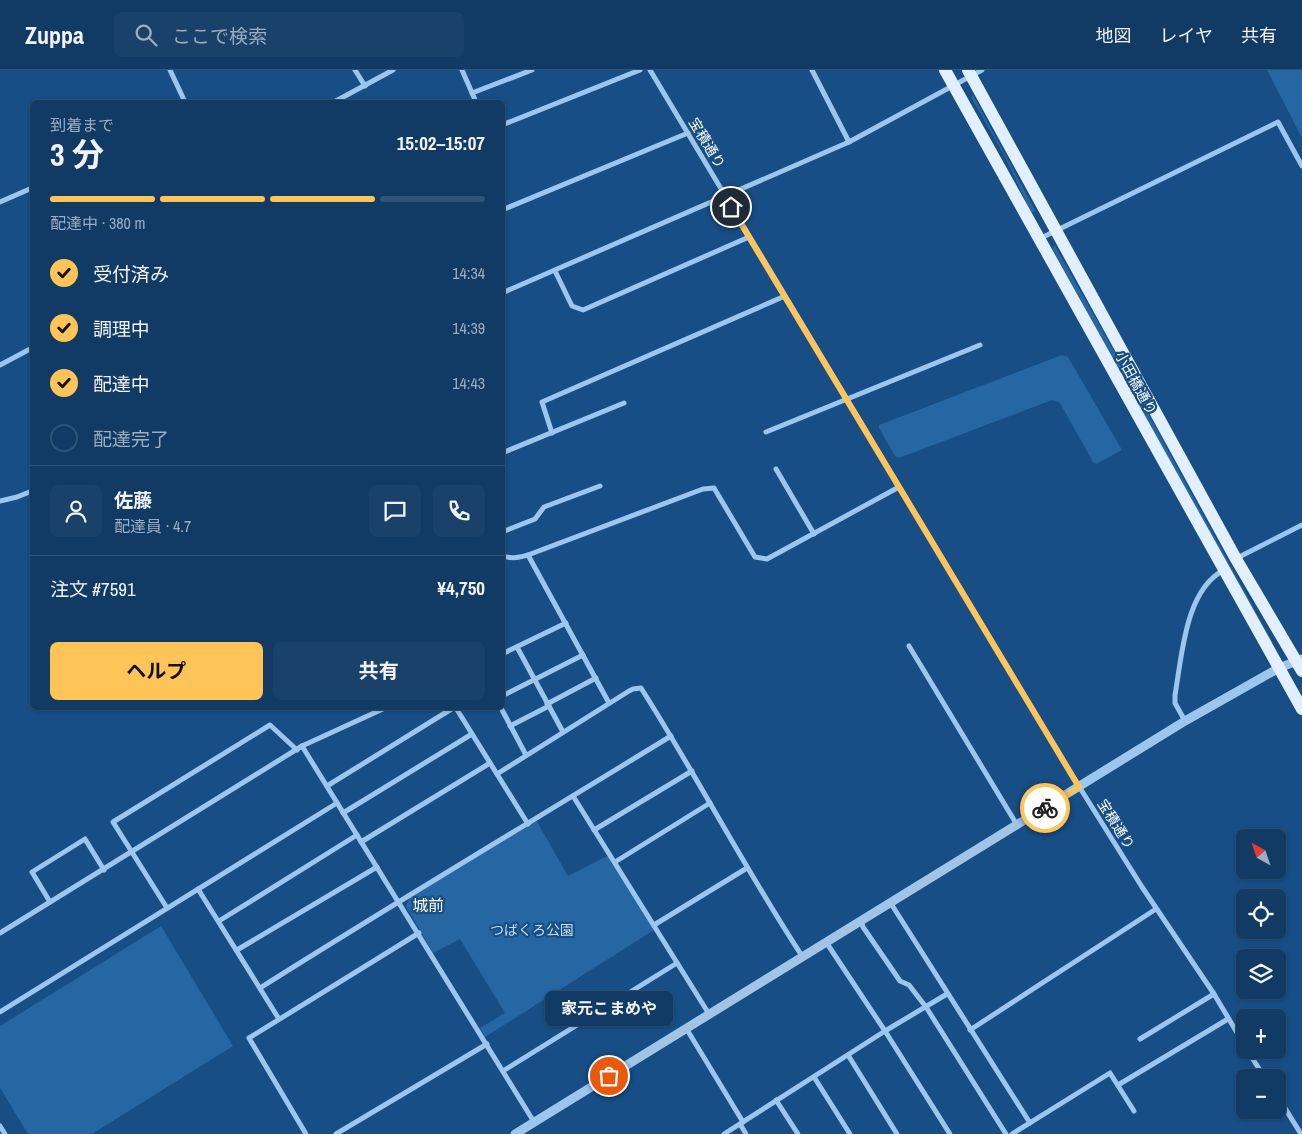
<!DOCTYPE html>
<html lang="ja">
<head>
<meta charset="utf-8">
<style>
	:root { --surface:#113a64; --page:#1a416a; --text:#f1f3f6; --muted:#9cadbf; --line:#305478; --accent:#ffc458 }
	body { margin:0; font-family:"Archivo Narrow","Noto Sans JP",sans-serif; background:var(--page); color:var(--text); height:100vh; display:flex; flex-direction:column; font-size:19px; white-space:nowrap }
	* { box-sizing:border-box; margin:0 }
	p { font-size:16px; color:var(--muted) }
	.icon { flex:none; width:28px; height:28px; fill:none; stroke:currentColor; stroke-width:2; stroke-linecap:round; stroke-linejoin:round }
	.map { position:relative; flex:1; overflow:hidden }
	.sheet { position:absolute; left:30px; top:30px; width:475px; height:610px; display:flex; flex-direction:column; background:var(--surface); border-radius:8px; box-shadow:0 1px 4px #0004,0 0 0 1px var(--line) }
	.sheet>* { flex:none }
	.needle { width:32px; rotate:320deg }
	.tools { position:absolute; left:1236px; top:759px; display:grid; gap:10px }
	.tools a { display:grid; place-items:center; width:50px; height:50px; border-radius:8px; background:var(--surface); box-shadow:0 1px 4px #0004,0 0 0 1px var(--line); font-size:25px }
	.pin { position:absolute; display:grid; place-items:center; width:42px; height:42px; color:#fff; margin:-21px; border:2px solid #fff; border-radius:50%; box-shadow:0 1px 5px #0007 }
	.courier { position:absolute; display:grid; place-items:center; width:50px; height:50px; margin:-25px; border:4px solid #ffc458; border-radius:50%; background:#fff; color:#222; box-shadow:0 1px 6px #0007 }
	.bubble { position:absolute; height:35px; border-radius:8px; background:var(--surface); box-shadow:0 1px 4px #0004,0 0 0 1px var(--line); font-size:16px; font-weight:700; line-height:35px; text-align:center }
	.head em { font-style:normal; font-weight:700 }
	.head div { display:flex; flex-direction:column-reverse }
	.head { display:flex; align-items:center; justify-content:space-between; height:85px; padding:0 20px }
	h1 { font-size:32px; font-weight:700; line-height:38px }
	.bar { display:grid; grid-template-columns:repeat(4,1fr); gap:8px 5px; align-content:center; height:60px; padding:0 20px }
	.bar i { height:6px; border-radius:4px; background:var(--line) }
	.bar .current { background:var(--accent) }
	.bar p { grid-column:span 4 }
	.line { display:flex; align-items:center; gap:12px; padding:0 20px; border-top:1px solid var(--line) }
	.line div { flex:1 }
	.round { display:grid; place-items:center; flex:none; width:52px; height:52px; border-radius:8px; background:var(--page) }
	ol { padding:0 20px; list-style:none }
	li { display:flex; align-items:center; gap:15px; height:55px }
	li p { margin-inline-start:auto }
	li .icon { padding:5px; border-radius:50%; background:var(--accent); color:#111; stroke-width:4 }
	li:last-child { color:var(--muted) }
	li i { width:28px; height:28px; border:2px solid var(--line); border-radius:50% }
	.button { display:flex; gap:10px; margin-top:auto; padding:10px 20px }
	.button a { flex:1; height:58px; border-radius:8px; background:var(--accent); color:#111; font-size:20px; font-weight:700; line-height:58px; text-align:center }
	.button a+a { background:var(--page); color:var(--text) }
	header { display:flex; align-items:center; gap:30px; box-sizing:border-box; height:70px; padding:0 25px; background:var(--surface); border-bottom:1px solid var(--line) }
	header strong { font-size:24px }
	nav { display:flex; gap:28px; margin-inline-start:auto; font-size:18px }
	.search { width:350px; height:45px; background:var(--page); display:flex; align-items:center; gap:12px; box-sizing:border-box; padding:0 18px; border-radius:8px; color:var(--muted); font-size:19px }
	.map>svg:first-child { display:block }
	.green { fill:#2566a3 }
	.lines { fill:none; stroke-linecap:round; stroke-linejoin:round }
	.minor { stroke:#9cc6ed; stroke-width:5 }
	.tertiary { stroke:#9cc6ed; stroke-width:9 }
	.primary { stroke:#e2efff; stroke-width:12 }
	.done { stroke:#aec1d4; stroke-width:5; stroke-dasharray:0 9 }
	.route { stroke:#ffc458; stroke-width:6 }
	.labels { text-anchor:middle; stroke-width:4.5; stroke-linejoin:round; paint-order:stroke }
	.street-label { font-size:14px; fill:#fff; stroke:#174e85 }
	.park-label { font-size:14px; fill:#c1defa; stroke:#174e85 }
	.quarter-label { font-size:16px; fill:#fff; stroke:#174e85 }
</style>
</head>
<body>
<header>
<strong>Zuppa</strong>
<div class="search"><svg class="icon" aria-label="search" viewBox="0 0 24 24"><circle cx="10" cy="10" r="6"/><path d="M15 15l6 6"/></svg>ここで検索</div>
<nav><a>地図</a><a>レイヤ</a><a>共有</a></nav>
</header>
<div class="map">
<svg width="1302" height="1064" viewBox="0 0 1302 1064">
	<rect width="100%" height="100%" fill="#174e85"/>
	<g class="green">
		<path d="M 1267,0 L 1302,0 L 1302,68 Z"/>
		<path d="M 973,25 L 1035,140 L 1035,142 L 1031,142 L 1004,85 L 971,27 Z"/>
		<path d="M 1055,176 C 1130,307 1200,441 1273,573 L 1270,575 L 1052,178 Z"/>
		<path d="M 1062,285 L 1068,287 L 1122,380 L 1096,394 L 1093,392 L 1060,333 L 1052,330 L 899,388 L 895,386 L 879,358 L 879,355 Z"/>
		<path d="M 536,750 L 568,806 L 609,785 L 654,860 L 485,967 L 480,958 L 505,943 L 466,879 L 460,869 L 433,883 L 406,836 L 410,827 Z"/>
		<path d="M 161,856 L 233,976 L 92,1064 L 28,1064 L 0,1018 L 0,956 Z"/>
	</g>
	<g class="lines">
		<g class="minor">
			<path d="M 170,0 L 185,32"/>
			<path d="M 355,0 L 365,16"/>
			<path d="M 462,0 L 476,32"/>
			<path d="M 650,0 L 1070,702 L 1142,817 L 1214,924 L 1245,976"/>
			<path d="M 812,0 L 849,72"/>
			<path d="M 472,23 L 532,0"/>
			<path d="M 334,32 L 393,0"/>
			<path d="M 502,55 L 640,0"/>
			<path d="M 0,132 L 32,118"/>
			<path d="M 502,140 L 688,63"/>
			<path d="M 1041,168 L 1278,52 L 1302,96"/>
			<path d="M 555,201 L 572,236 L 583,240 L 749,167"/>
			<path d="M 502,223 L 849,72 L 982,0"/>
			<path d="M 0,295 L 32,278"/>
			<path d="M 766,362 L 980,275"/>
			<path d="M 552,363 L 542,332 L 785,226"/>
			<path d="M 502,383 L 624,333"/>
			<path d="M 776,399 L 814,464"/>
			<path d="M 0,431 L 17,427 L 32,421"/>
			<path d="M 502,462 L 535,449 L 544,437 L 600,416"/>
			<path d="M 502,485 C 510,490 520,487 528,485 L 703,419 L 714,418 L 755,487 L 767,489 L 899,417"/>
			<path d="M 528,485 L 609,633"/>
			<path d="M 1237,488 L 1302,455"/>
			<path d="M 909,576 L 1017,755"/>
			<path d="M 517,577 L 563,662"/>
			<path d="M 502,584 L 566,553"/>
			<path d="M 502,626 L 583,585"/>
			<path d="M 547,634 L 596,608"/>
			<path d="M 456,638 L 528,754"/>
			<path d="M 501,638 L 526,685"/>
			<path d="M 1185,651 L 1175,633 L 1175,625 C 1182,586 1185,520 1224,500"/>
			<path d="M 510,656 L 549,636"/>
			<path d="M 302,676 L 534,1052"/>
			<path d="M 497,704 L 629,621 L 633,619 L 641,618 C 697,706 745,799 802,886"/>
			<path d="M 327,716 L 453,638"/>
			<path d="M 573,726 L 709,944"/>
			<path d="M 343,743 L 472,664"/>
			<path d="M 594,760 L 692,701"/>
			<path d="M 361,772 L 490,693"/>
			<path d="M 615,792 L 710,733"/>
			<path d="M 198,819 L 279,949"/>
			<path d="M 50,832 L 32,802 L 85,769 L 104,800"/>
			<path d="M 890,832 L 1030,1053"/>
			<path d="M 167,838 L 113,752 L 270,655 L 297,680"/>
			<path d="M 861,850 L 863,857 L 900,911 L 909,915 L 926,937 L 1006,1064"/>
			<path d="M 219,851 L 357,765"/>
			<path d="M 654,855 L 747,798"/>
			<path d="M 0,863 L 302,676 L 385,638"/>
			<path d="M 826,872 L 885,961 L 950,1064"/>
			<path d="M 237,880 L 377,797"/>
			<path d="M 260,918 C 396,832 534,750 671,666"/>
			<path d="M 0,942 L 337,733"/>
			<path d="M 686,958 L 743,1052"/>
			<path d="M 970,960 L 1156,839"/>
			<path d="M 1140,969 L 1214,924"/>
			<path d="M 1247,980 L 1265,1008"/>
			<path d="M 848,985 L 897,1064"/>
			<path d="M 503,1001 L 677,893"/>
			<path d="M 814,1007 L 850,1064"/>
			<path d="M 1118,1015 L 1228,949"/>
			<path d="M 1278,1027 L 1301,1064"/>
			<path d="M 776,1030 L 798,1064"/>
			<path d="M 740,1054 L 746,1064"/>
			<path d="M 0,1056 L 5,1064"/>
			<path d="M 306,1064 L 249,968 L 419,863"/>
			<path d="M 336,1064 L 487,974"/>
			<path d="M 724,1064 L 885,961 L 947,924"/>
			<path d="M 1012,1064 L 1110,1003 L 1134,1041"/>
		</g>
		<path class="tertiary" d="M 515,1064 L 1185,651 L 1279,598 L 1302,589"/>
		<g class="primary">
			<path d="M 945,0 L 1302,639"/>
			<path d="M 968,0 L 1236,489 L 1302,601"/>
		</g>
	</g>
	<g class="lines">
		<path class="done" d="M 609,1006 L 1045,738"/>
		<path class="route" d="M 731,137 L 1079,717 L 1045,738"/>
	</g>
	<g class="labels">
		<g class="street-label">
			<text transform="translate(707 73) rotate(59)" y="5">宝積通り</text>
			<text transform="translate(1136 313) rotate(61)" y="5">小田橋通り</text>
			<text transform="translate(1116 754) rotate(58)" y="5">宝積通り</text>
		</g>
		<g class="park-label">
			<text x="532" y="865">つばくろ公園</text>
		</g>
		<g class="quarter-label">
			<text x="428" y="841">城前</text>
		</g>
	</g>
</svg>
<div class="tools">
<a><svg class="needle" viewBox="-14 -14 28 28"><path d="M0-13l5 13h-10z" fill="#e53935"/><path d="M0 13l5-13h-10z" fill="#9cadbf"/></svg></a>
<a><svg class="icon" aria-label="locate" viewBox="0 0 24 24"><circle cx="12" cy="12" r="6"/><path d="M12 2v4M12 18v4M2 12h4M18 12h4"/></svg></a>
<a><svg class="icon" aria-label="layers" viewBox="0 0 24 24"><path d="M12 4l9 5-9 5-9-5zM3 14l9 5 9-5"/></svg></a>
<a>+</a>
<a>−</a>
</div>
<div class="pin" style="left:609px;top:1006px;background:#ea580c"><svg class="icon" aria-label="bag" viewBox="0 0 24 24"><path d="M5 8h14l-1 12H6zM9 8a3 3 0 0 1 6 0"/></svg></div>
<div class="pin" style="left:731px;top:137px;background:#1f2937"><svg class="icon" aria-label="home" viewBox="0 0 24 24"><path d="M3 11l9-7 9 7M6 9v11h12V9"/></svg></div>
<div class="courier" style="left:1045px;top:738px"><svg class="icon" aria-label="bike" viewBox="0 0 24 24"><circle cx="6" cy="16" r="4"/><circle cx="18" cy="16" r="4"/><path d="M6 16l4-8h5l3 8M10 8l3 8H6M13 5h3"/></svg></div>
<div class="bubble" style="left:545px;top:921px;width:128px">家元こまめや</div>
<section class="sheet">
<div class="head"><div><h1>3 分</h1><p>到着まで</p></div><em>15:02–15:07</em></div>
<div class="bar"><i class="current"></i><i class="current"></i><i class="current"></i><i></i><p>配達中 · 380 m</p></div>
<ol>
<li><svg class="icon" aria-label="check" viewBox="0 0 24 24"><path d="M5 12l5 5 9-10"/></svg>受付済み<p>14:34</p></li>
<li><svg class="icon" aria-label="check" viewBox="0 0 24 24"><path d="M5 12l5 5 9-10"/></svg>調理中<p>14:39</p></li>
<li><svg class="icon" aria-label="check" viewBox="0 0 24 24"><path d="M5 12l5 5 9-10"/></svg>配達中<p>14:43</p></li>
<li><i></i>配達完了</li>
</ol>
<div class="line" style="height:90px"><a class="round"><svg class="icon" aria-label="person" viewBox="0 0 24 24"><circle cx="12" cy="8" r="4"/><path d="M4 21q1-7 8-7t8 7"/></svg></a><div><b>佐藤</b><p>配達員 · 4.7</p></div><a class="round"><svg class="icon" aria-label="chat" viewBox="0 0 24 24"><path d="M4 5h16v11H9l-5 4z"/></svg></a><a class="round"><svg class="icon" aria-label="phone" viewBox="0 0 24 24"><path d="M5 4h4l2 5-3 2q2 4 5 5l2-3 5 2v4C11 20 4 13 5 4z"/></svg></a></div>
<div class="line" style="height:65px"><div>注文 #7591</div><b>¥4,750</b></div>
<div class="button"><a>ヘルプ</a><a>共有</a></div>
</section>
</div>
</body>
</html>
